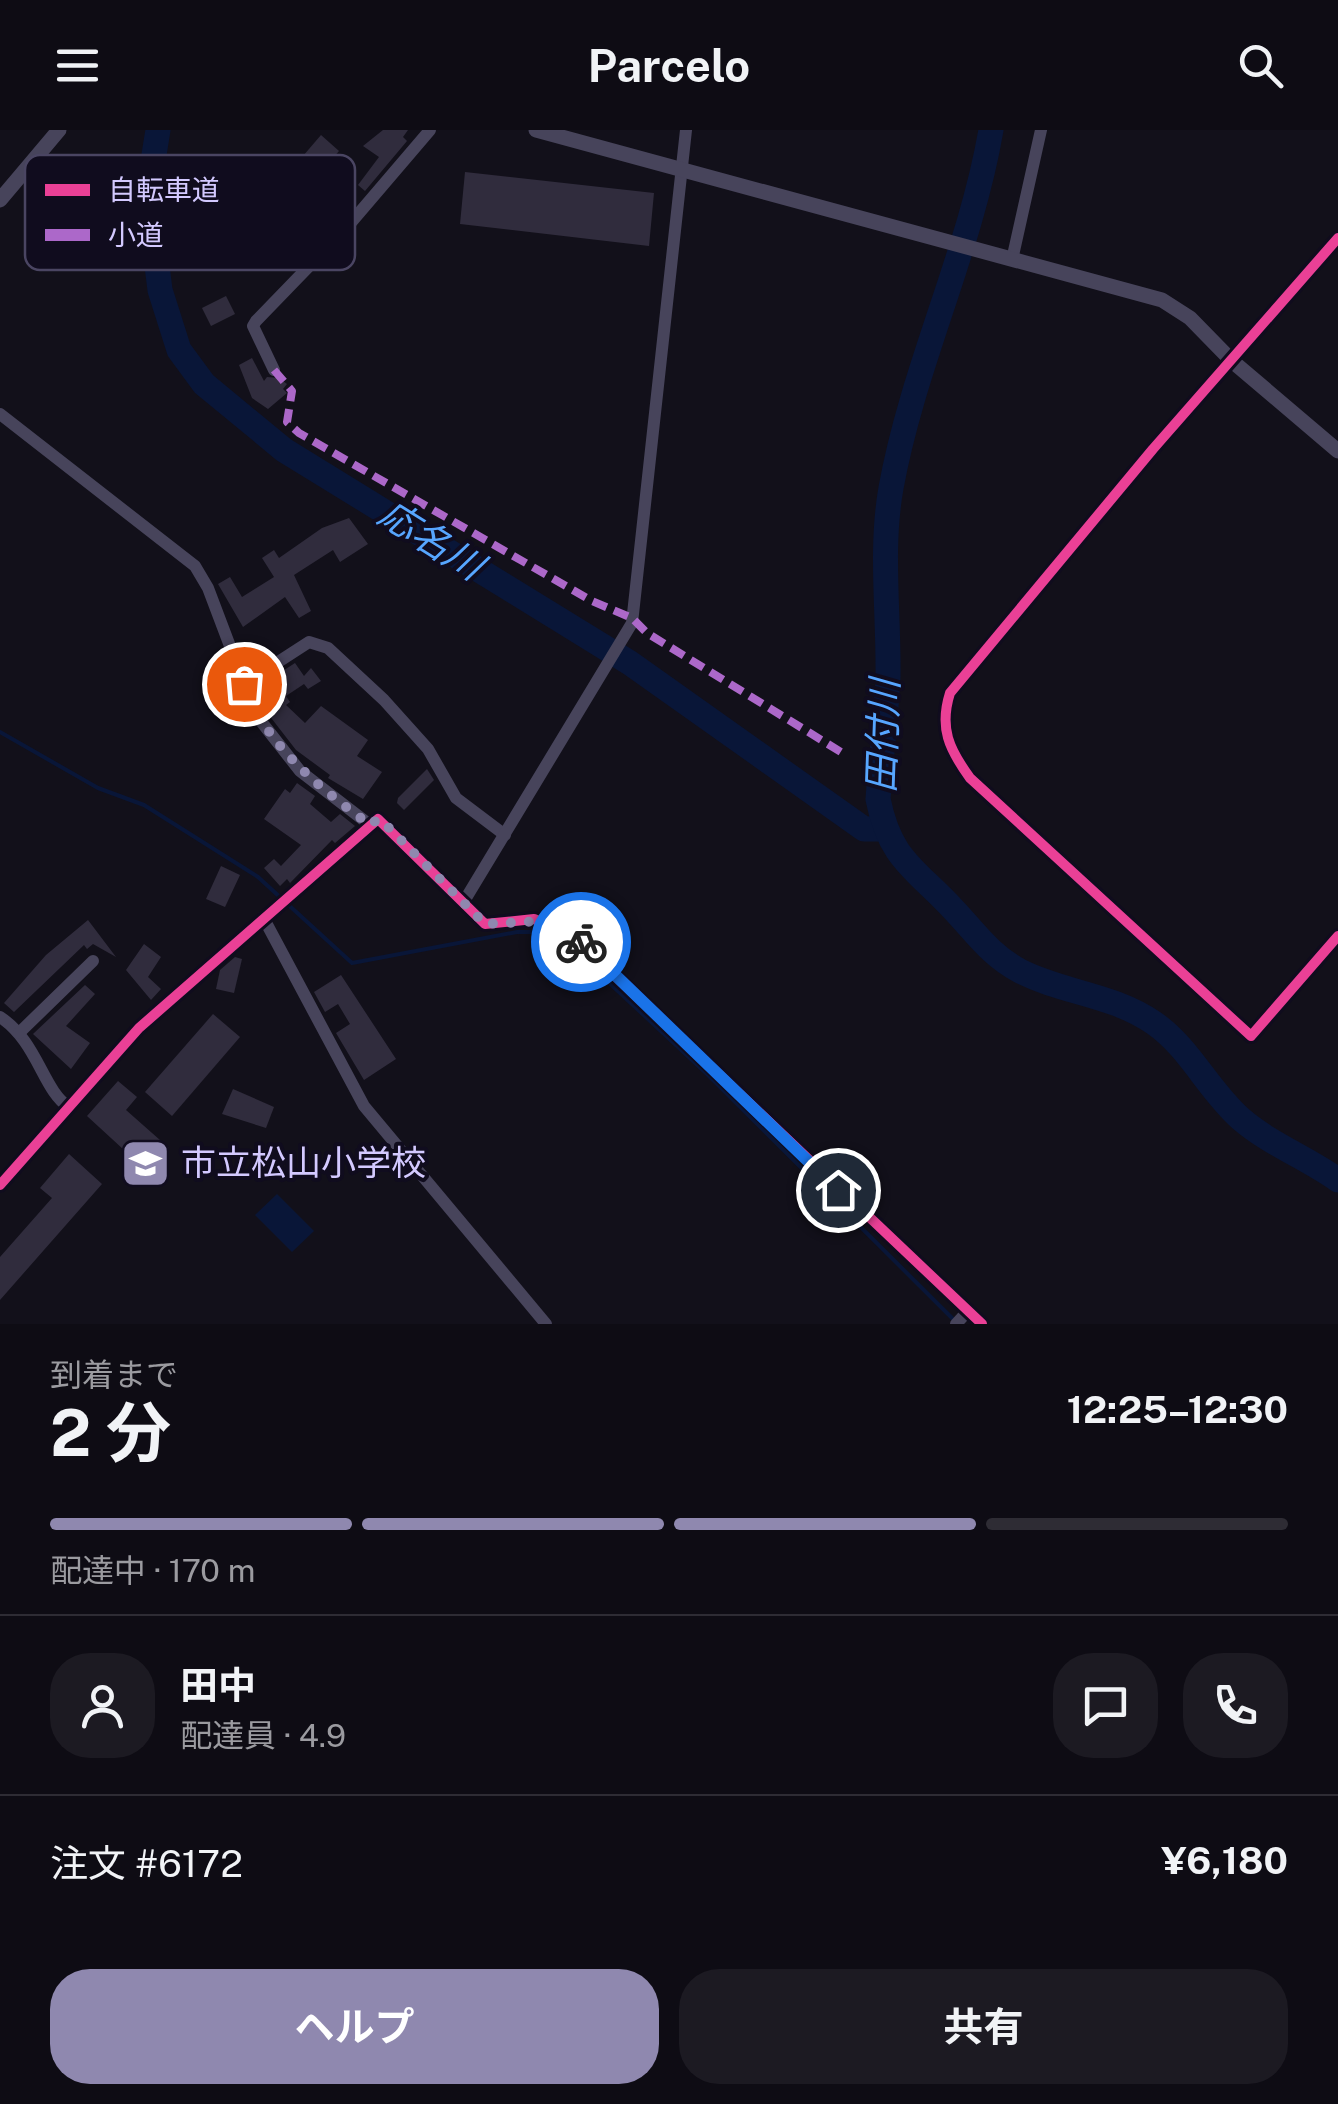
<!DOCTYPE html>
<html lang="ja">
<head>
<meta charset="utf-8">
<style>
	:root { --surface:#0e0c14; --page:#1c1a22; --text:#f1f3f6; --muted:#9b9ba0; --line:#2e2c34; --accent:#8f88af }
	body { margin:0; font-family:"Public Sans","Noto Sans JP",sans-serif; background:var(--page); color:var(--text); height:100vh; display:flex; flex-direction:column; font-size:38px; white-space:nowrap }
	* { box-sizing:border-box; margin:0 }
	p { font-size:32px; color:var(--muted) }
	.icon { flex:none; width:55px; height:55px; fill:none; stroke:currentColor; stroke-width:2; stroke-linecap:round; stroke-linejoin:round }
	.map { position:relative; height:1194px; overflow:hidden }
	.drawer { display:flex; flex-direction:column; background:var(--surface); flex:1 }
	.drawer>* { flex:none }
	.pin { position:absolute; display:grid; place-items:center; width:85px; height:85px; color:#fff; margin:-42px; border:5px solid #fff; border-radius:50%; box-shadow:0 2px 10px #0007 }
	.courier { position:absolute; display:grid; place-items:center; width:100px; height:100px; margin:-50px; border:8px solid #1a73e8; border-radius:50%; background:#fff; color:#222; box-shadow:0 2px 12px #0007 }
	.summary em { font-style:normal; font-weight:700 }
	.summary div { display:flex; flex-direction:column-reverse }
	.summary { display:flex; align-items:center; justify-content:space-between; height:170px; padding:0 50px }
	h1 { font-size:65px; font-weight:700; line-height:75px }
	.bar { display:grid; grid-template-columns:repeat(4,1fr); gap:15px 10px; align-content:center; height:120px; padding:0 50px }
	.bar i { height:12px; border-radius:8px; background:var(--line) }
	.bar .selected { background:var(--accent) }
	.bar p { grid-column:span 4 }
	.line { display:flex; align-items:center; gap:25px; padding:0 50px; border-top:2px solid var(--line) }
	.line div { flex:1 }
	.round { display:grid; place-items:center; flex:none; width:105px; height:105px; border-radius:40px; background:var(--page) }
	.cta { display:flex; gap:20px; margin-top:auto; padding:20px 50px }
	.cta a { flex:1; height:115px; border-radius:40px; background:var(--accent); color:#fff; font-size:40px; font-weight:700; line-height:115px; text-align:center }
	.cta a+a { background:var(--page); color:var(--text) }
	header { display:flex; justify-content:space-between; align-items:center; height:130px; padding:0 50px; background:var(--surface); font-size:45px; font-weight:700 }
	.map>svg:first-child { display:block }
	.water { fill:#091638 }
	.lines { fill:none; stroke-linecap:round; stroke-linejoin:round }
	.stream { stroke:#091638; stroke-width:4 }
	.river { stroke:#091638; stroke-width:25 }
	.building { fill:#302c3d }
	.minor { stroke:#47445b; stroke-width:12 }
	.tertiary { stroke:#47445b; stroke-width:15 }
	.quiet { stroke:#ac68c9; stroke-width:8; stroke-dasharray:15 8; stroke-linecap:butt }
	.cycleway-casing { stroke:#100c1e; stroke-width:16 }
	.cycleway { stroke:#ea4096; stroke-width:10 }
	.done { stroke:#8f88af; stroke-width:10; stroke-dasharray:0 18 }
	.route { stroke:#1a73e8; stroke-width:12 }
	.labels { text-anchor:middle; stroke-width:8; stroke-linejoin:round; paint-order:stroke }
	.poi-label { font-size:35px; fill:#d3c9ff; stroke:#100c1e; text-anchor:start }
	.water-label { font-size:38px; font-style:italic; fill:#57a6ff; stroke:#100c1e }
	.key { fill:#100c1e; stroke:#4a4562; stroke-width:2.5 }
	.key-label { font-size:28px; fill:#d3c9ff }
</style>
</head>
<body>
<header><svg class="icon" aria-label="menu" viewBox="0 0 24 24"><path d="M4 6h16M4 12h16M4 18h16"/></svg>Parcelo<svg class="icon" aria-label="search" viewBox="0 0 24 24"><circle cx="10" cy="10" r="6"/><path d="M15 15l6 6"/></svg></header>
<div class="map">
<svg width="1338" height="1194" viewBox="0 0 1338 1194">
	<rect width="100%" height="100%" fill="#12101a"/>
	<path class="water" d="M 277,1064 L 314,1101 L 292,1122 L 255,1085 Z"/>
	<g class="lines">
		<path class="stream" d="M 0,602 L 98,658 L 144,675 L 258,747 L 352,833 L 517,802 L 544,802 L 562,809 L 707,944 L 953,1189"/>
		<g class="river">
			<path d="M 158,0 L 148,62 L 160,160 L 179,220 L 204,254 L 284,320 L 630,533 L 864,699 L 886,699"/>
			<path d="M 991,0 C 970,122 913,236 891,358 C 880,420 889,484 888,547 C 886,588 881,628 878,669 C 890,730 916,739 953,779 C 975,802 990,825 1020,841 C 1063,863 1112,864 1154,893 C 1190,918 1208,960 1241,989 C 1270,1014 1307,1028 1338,1050"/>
		</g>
	</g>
	<g class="building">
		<path d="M 383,0 L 408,0 L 403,7 L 407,11 L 365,61 L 358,55 L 379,27 L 363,16 Z"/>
		<path d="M 321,5 L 339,21 L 315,49 L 297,33 Z"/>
		<path d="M 465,42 L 654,63 L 649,116 L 460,94 Z"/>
		<path d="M 226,166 L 235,184 L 211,196 L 202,178 Z"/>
		<path d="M 252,228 L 264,251 L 267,247 L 279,248 L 287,254 L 283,259 L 287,263 L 268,279 L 252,268 L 239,235 Z"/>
		<path d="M 349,388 L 368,414 L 340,432 L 333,420 L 294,445 L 311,481 L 299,488 L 285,467 L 243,497 L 218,454 L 230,447 L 242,467 L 274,447 L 262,428 L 274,420 L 279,428 L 322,398 Z"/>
		<path d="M 295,533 L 304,546 L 311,538 L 321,551 L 308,559 L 304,554 L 286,566 L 290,572 L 286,575 L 305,593 L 321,576 L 368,610 L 357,626 L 382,642 L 363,669 L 328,648 L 330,645 L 296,620 L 265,580 L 270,574 L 258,557 Z"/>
		<path d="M 427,639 L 434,650 L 404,680 L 397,673 L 398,668 Z"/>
		<path d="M 297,653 L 315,666 L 310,674 L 331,692 L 340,684 L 355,696 L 335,713 L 332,710 L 290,753 L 287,749 L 280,756 L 264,738 L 274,729 L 281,736 L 301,715 L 264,689 L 285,659 L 290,663 Z"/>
		<path d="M 221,736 L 240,745 L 225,777 L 206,769 Z"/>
		<path d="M 88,790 L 116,827 L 93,814 L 87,819 L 84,815 L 14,882 L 4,873 L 46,825 Z"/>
		<path d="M 144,814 L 161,827 L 148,847 L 161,859 L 151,870 L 126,840 Z"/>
		<path d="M 235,827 L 242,829 L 234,863 L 216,859 L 220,840 Z"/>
		<path d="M 341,845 L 396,929 L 364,950 L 336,903 L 350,894 L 338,874 L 325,882 L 314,862 Z"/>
		<path d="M 85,855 L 95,864 L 66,896 L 90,913 L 71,939 L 33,904 Z"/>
		<path d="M 213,884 L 240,907 L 172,986 L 145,962 Z"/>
		<path d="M 118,951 L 137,967 L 126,980 L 169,1018 L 148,1042 L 87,986 Z"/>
		<path d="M 233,959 L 274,977 L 266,998 L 222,984 Z"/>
		<path d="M 69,1024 L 102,1054 L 0,1170 L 0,1127 L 52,1068 L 40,1058 Z"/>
	</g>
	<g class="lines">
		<g class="minor">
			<path d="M 1338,108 L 1153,319 L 950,563 C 939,598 949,619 970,648 L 1251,906 L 1338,806"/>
			<path d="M 1012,130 L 1041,0"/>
			<path d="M 274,240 L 253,196 L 256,191 L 348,96 L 430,0"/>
			<path d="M 0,284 L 195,436 L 208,458 L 256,585 L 300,641 L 370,695"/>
			<path d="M 244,554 L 309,512 L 328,518 L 384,570 L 428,619 L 456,668 L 505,705"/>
			<path d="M 463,773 L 632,493 L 686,0"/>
			<path d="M 263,787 L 364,976 L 546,1194"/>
			<path d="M 0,887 C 38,912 43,961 69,977"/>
			<path d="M 19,903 L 93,831"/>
			<path d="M 0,1055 L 139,898 L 378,689 L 485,794 L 534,789 L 571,804 L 982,1194"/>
			<path d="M 956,1194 L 967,1182"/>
		</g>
		<g class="tertiary">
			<path d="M 536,0 L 1162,170 L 1190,188 L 1232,231 L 1338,321"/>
			<path d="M 0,70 L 59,0"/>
		</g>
		<path class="quiet" d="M 274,240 L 292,261 L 287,292 L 299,303 L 592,471 L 632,488 L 647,503 L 841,622"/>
		<defs>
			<g id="cycleway">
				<path d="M 1338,108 L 1153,319 L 950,563 C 939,598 949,619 970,648 L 1251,906 L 1338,806"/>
				<path d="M 0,1055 L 139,898 L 378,689 L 485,794 L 534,789 L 571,804 L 982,1194"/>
			</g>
		</defs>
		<use href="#cycleway" class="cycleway-casing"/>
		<use href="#cycleway" class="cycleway"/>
	</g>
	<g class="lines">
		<path class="done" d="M 244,554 C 266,616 319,657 370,695 L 378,689 L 383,692 L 485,794 L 545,791 L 581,812"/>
		<path class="route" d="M 581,812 L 838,1060"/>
	</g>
	<defs>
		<symbol id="school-square" viewBox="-11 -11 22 22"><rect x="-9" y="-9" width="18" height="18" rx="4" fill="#8f88af" stroke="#100c1e"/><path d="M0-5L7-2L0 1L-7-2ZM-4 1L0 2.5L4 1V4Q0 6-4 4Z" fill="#fff"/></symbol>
	</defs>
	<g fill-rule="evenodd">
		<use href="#school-square" x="118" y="1006" width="55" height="55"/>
	</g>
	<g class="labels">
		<g class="poi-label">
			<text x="181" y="1045">市立松山小学校</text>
		</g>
		<g class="water-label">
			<text transform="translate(431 410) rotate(32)" y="13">応名川</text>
			<text transform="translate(883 606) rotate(-88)" y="13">田付川</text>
		</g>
	</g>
	<rect x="25" y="25" width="330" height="115" rx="15" class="key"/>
	<rect x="45" y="54" width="45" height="12" fill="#ea4096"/>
	<rect x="45" y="99" width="45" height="12" fill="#ac68c9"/>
	<g class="key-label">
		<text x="108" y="70">自転車道</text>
		<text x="108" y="115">小道</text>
	</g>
</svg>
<div class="pin" style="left:244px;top:554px;background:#ea580c"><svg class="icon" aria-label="bag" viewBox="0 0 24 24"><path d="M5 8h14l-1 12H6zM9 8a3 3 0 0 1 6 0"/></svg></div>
<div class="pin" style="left:838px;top:1060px;background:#1f2937"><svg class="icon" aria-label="home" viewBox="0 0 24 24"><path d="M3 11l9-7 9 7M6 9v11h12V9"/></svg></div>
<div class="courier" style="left:581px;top:812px"><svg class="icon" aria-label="bike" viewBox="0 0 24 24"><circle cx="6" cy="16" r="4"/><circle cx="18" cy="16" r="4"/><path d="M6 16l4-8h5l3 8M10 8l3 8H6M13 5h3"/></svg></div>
</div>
<section class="drawer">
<div class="summary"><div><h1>2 分</h1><p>到着まで</p></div><em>12:25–12:30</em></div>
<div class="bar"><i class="selected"></i><i class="selected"></i><i class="selected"></i><i></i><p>配達中 · 170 m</p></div>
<div class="line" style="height:180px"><a class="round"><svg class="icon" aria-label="person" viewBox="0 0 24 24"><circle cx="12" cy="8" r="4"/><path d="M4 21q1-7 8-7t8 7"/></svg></a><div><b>田中</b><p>配達員 · 4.9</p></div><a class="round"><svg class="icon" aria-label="chat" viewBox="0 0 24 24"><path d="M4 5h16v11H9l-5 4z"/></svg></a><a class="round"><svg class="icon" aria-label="phone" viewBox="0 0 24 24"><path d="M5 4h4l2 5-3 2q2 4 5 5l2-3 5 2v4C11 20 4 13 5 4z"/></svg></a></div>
<div class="line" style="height:130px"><div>注文 #6172</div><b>¥6,180</b></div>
<div class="cta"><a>ヘルプ</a><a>共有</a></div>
</section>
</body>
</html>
